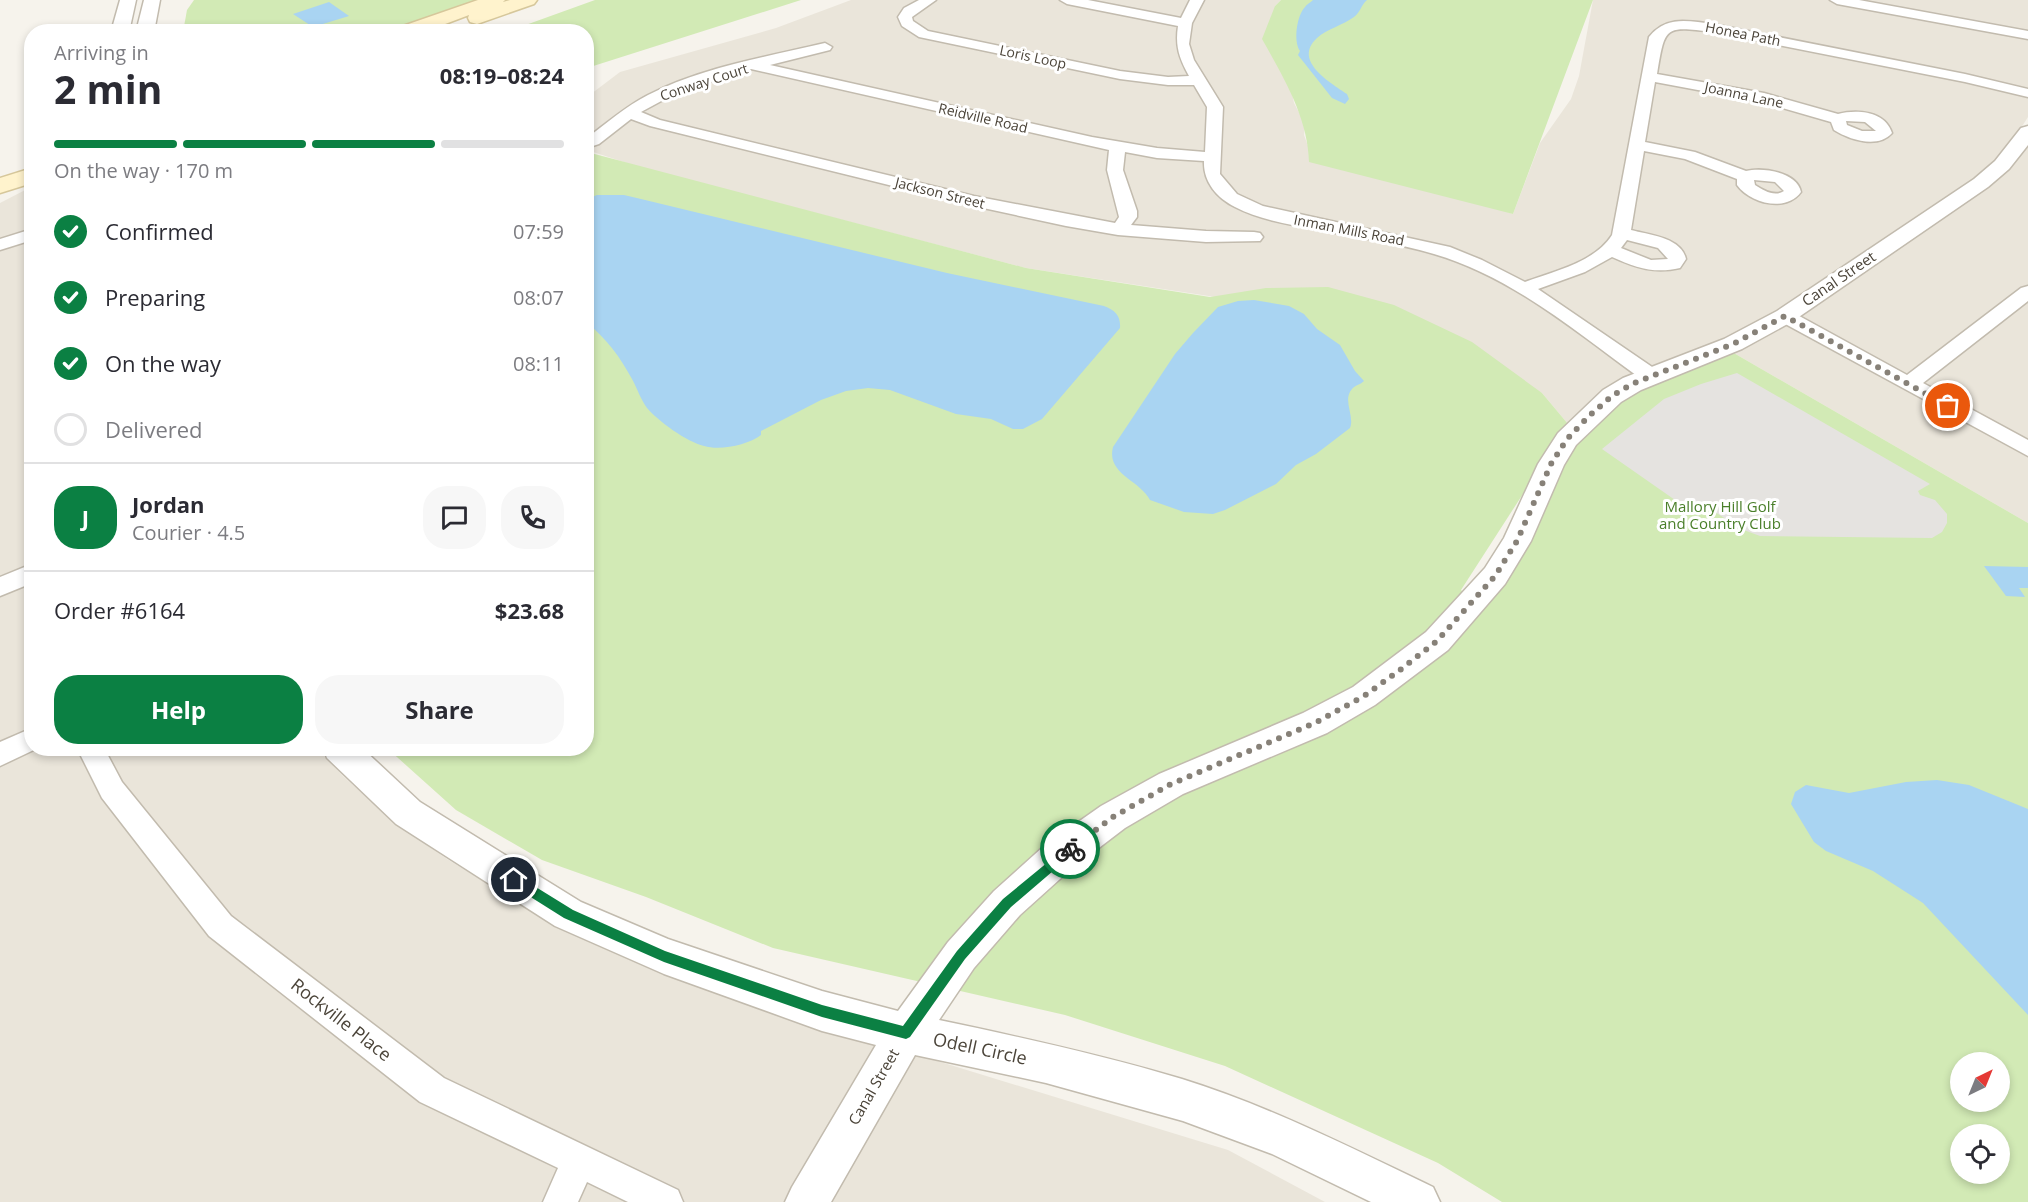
<!DOCTYPE html>
<html lang="en">
<head>
<meta charset="utf-8">
<style>
	:root { --surface:#fff; --page:#f7f7f7; --text:#2b2b33; --muted:#7c7c81; --line:#e1e1e2; --accent:#0b8043 }
	body { margin:0; font-family:"Open Sans",sans-serif; background:var(--page); color:var(--text); height:100vh; display:flex; flex-direction:column; font-size:22px; white-space:nowrap }
	* { box-sizing:border-box; margin:0 }
	p { font-size:20px; color:var(--muted) }
	.icon { flex:none; width:33px; height:33px; fill:none; stroke:currentColor; stroke-width:2; stroke-linecap:round; stroke-linejoin:round }
	.map { position:relative; flex:1; overflow:hidden }
	.sheet { position:absolute; left:24px; top:24px; width:570px; height:732px; display:flex; flex-direction:column; background:var(--surface); border-radius:24px; box-shadow:0 3px 9px #0003 }
	.sheet>* { flex:none }
	.needle { width:39px; rotate:43deg }
	.buttons { position:absolute; left:1950px; top:1052px; display:grid; gap:12px }
	.buttons a { display:grid; place-items:center; width:60px; height:60px; border-radius:50%; background:var(--surface); box-shadow:0 3px 9px #0003; font-size:30px }
	.pin { position:absolute; display:grid; place-items:center; width:51px; height:51px; color:#fff; margin:-26px; border:3px solid #fff; border-radius:50%; box-shadow:0 2px 6px #0007 }
	.courier { position:absolute; display:grid; place-items:center; width:60px; height:60px; margin:-30px; border:4px solid #0b8043; border-radius:50%; background:#fff; color:#222; box-shadow:0 2px 8px #0007 }
	.overview em { font-style:normal; font-weight:700 }
	.overview div { display:flex; flex-direction:column-reverse }
	.overview { display:flex; align-items:center; justify-content:space-between; height:102px; padding:0 30px }
	h1 { font-size:39px; font-weight:700; line-height:45px }
	.bar { display:grid; grid-template-columns:repeat(4,1fr); gap:9px 6px; align-content:center; height:72px; padding:0 30px }
	.bar i { height:8px; border-radius:4px; background:var(--line) }
	.bar .current { background:var(--accent) }
	.bar p { grid-column:span 4 }
	.line { display:flex; align-items:center; gap:15px; padding:0 30px; border-top:2px solid var(--line) }
	.line div { flex:1 }
	.round { display:grid; place-items:center; flex:none; width:63px; height:63px; border-radius:24px; background:var(--page) }
	ol { padding:0 30px; list-style:none }
	li { display:flex; align-items:center; gap:18px; height:66px }
	li p { margin-inline-start:auto }
	li .icon { padding:6px; border-radius:50%; background:var(--accent); color:#fff; stroke-width:4 }
	li:last-child { color:var(--muted) }
	li i { width:33px; height:33px; border:3px solid var(--line); border-radius:50% }
	.button { display:flex; gap:12px; margin-top:auto; padding:12px 30px }
	.button a { flex:1; height:69px; border-radius:24px; background:var(--accent); color:#fff; font-size:24px; font-weight:700; line-height:69px; text-align:center }
	.button a+a { background:var(--page); color:var(--text) }
	.map>svg:first-child { display:block }
	.residential { fill:#eae5da }
	.green { fill:#d2eab5; fill-rule:evenodd }
	.parking { fill:#e5e3e0 }
	.water { fill:#a9d4f2 }
	.lines { fill:none; stroke-linecap:round; stroke-linejoin:round }
	.minor-casing { stroke:#c2bbae; stroke-width:3 }
	.tertiary-casing { stroke:#c2bbae; stroke-width:3 }
	.secondary-casing { stroke:#d6c79b; stroke-width:3 }
	.minor { fill:#fff; fill-rule:evenodd }
	.tertiary { fill:#fff; fill-rule:evenodd }
	.secondary { fill:#fff3cd; fill-rule:evenodd }
	.route { fill:#0b8043 }
	.done { stroke:#878178; stroke-width:6; stroke-dasharray:0 10.8 }
	.labels { text-anchor:middle; stroke-width:6; stroke-linejoin:round; paint-order:stroke }
	.far-street-label { font-size:14px; fill:#4b4439; stroke:#fff }
	.street-label { font-size:15px; fill:#4b4439; stroke:#fff }
	.park-label { font-size:15px; fill:#4a7f2a; stroke:#fff }
	.near-street-label { font-size:18px; fill:#4b4439; stroke:#fff }
</style>
</head>
<body>
<div class="map">
<svg width="2028" height="1202" viewBox="0 0 2028 1202">
	<rect width="100%" height="100%" fill="#f6f3ec"/>
	<g class="residential">
		<path d="M 851,0 L 1281,0 L 1275,6 L 1294,103 L 1305,124 L 1304,135 L 1308,146 L 1513,214 L 1540,143 L 1571,99 L 1579,76 L 1593,0 L 2028,0 L 2028,117 L 2012,142 L 1994,162 L 1973,180 L 1777,312 L 1726,339 L 1625,379 L 1603,391 L 1568,424 L 1542,393 L 1215,297 L 1026,268 L 636,166 L 587,150 L 587,97 L 620,72 L 776,28 Z"/>
		<path d="M 2028,147 L 2028,523 L 1732,352 L 1877,262 L 1960,207 L 2010,168 Z"/>
		<path d="M 31,187 L 32,748 L 317,749 L 344,777 L 395,823 L 447,859 L 557,926 L 882,1044 L 1228,1150 L 1325,1202 L 0,1202 L 0,203 Z"/>
	</g>
	<g class="green">
		<path d="M 194,0 L 477,0 L 388,31 L 183,32 L 187,10 Z"/>
		<path d="M 595,0 L 801,0 L 587,68 L 586,32 L 509,31 Z"/>
		<path d="M 1281,0 L 1593,0 L 1513,214 L 1309,162 C 1308,118 1284,78 1262,39 L 1275,6 Z"/>
		<path d="M 587,152 L 1026,268 L 1210,297 L 1266,288 L 1328,287 L 1394,305 L 1472,342 L 1542,393 L 1568,424 L 1461,590 L 1482,609 L 1576,443 L 1620,401 L 1640,389 L 1732,352 L 2028,523 L 2028,1202 L 1502,1202 L 1438,1163 L 1225,1066 L 1065,1015 L 773,948 L 646,897 L 542,860 L 456,810 L 388,749 L 586,748 ZM 1960,1062 L 2000,1062 L 2000,1101 L 1960,1101 ZM 1960,1134 L 2000,1134 L 2000,1173 L 1960,1173 Z"/>
	</g>
	<path class="parking" d="M 1737,373 L 1930,484 L 1918,491 L 1920,495 L 1935,500 L 1947,514 L 1947,523 L 1942,532 L 1932,538 L 1760,536 L 1741,529 L 1709,508 L 1698,516 L 1602,449 L 1664,399 L 1701,384 Z"/>
	<g class="water">
		<path d="M 1313,0 L 1367,0 C 1361,5 1360,13 1354,17 C 1343,25 1327,29 1317,38 C 1292,61 1331,83 1347,94 L 1349,99 L 1345,104 L 1332,98 L 1298,55 L 1300,51 C 1293,41 1297,15 1305,7 C 1307,4 1310,3 1313,0 Z"/>
		<path d="M 329,2 L 349,16 L 313,27 L 293,14 Z"/>
		<path d="M 597,195 L 624,195 L 641,199 L 947,273 L 1104,306 C 1115,310 1121,316 1120,328 L 1042,419 L 1023,429 L 1013,429 L 991,419 L 956,414 L 890,390 L 868,388 L 846,391 L 821,400 L 761,431 L 761,435 C 748,445 720,451 704,446 C 687,442 658,421 647,408 C 641,400 637,388 632,379 C 620,357 607,339 587,323 L 587,199 Z"/>
		<path d="M 1254,300 L 1289,306 L 1304,314 L 1317,329 L 1340,345 L 1355,371 L 1364,381 C 1360,385 1355,385 1352,389 C 1342,400 1355,416 1350,428 L 1316,454 L 1296,465 L 1276,484 L 1225,510 L 1213,514 L 1184,512 L 1150,500 C 1140,480 1106,474 1113,447 L 1175,354 L 1193,333 L 1218,307 L 1238,301 Z"/>
		<path d="M 1984,566 L 2028,567 L 2028,588 L 2019,588 L 2025,597 L 2006,596 Z"/>
		<path d="M 1937,780 L 1969,785 L 2028,809 L 2028,1015 L 1923,903 L 1873,871 L 1826,851 L 1814,842 L 1791,804 L 1795,792 L 1806,785 L 1849,793 L 1906,782 Z"/>
	</g>
	<g class="lines">
		<defs>
			<g id="minor">
				<path d="M 919,0 L 936,0 L 912,17 L 913,21 L 928,31 L 1120,71 L 1168,77 L 1189,76 C 1179,58 1175,46 1178,26 L 1067,4 L 1060,0 L 1088,0 L 1181,18 L 1190,0 L 1204,0 L 1192,23 L 1189,44 L 1194,60 L 1223,107 L 1220,174 L 1237,194 L 1263,206 L 1450,247 L 1482,260 L 1525,282 C 1554,271 1594,263 1612,235 L 1649,37 C 1666,15 1689,21 1713,24 L 1965,74 L 2028,89 L 2028,97 L 1965,82 L 1713,32 C 1664,26 1665,26 1657,74 L 1764,93 L 1838,114 C 1857,109 1885,111 1892,133 C 1878,149 1850,140 1834,130 L 1831,122 L 1762,102 L 1655,82 L 1645,142 L 1695,152 L 1746,171 C 1763,167 1797,172 1801,192 C 1786,213 1750,203 1737,185 L 1737,179 L 1685,159 L 1644,151 L 1631,230 C 1649,235 1681,237 1686,259 L 1680,268 C 1655,274 1636,268 1612,257 L 1585,272 L 1538,289 L 1658,371 L 1661,376 L 1658,381 L 1651,382 L 1644,381 C 1579,334 1513,277 1434,254 C 1396,243 1357,237 1319,230 C 1291,225 1260,220 1235,207 C 1217,198 1203,182 1204,161 L 1157,158 L 1125,152 L 1123,170 L 1137,211 L 1137,217 L 1131,225 L 1206,231 L 1254,232 L 1260,233 L 1263,237 L 1260,241 L 1206,242 L 1118,235 L 1066,226 L 974,206 L 650,126 L 631,119 L 599,144 L 593,146 L 586,143 L 587,138 C 607,123 626,106 648,95 C 702,67 766,57 825,43 L 832,47 L 830,50 L 770,65 L 1092,137 L 1157,148 L 1205,152 L 1207,107 L 1194,85 L 1168,85 L 1120,79 L 919,37 L 902,26 L 898,17 L 904,8 ZM 751,69 L 1109,150 L 1107,170 L 1119,217 L 1115,223 L 974,196 L 660,120 L 641,112 L 678,92 ZM 1846,121 L 1865,122 L 1876,131 L 1862,131 L 1847,125 ZM 1754,180 L 1775,182 L 1784,191 C 1775,197 1764,191 1755,185 ZM 1627,240 L 1658,248 L 1668,259 L 1651,260 L 1621,248 Z"/>
				<path d="M 1830,0 L 1859,0 L 2028,31 L 2028,39 L 1837,4 Z"/>
				<path d="M 32,229 L 32,240 L 0,250 L 0,239 Z"/>
				<path d="M 2028,286 L 2028,301 L 1923,383 L 2028,440 L 2028,456 L 1778,320 L 1776,316 L 1778,312 L 1792,312 L 1907,375 L 2021,288 Z"/>
				<path d="M 32,564 L 32,583 L 0,596 L 0,577 Z"/>
				<path d="M 32,728 L 32,748 L 38,748 L 0,766 L 0,742 Z"/>
				<path d="M 77,748 L 104,748 L 122,782 L 231,916 L 444,1078 L 678,1190 L 683,1202 L 628,1202 L 587,1182 L 578,1202 L 543,1202 L 558,1168 L 420,1102 L 209,936 L 102,798 Z"/>
			</g>
			<g id="tertiary">
				<path d="M 120,0 L 136,0 L 129,32 L 111,32 Z"/>
				<path d="M 144,0 L 160,0 L 154,32 L 136,32 Z"/>
				<path d="M 2028,126 L 2028,145 L 2009,169 L 1988,187 L 1793,321 L 1742,349 L 1641,390 L 1621,402 L 1576,445 L 1564,465 L 1531,541 L 1505,584 L 1448,650 L 1375,705 L 1327,733 L 1183,794 L 1125,828 L 1070,870 L 1020,915 L 974,968 L 939,1020 C 1020,1037 1102,1055 1182,1079 C 1269,1106 1351,1148 1433,1187 L 1440,1202 L 1371,1202 L 1272,1154 L 1183,1121 L 1046,1083 L 915,1055 L 831,1202 L 785,1202 L 792,1187 L 876,1045 L 822,1031 L 664,974 L 555,926 L 396,824 L 327,758 L 323,748 L 362,748 L 420,802 L 581,902 L 668,939 L 822,991 L 898,1011 L 948,942 L 994,891 L 1044,846 L 1101,806 L 1159,774 L 1303,713 L 1353,687 L 1426,632 L 1485,568 L 1504,538 L 1538,464 L 1558,433 L 1603,390 L 1623,378 L 1724,339 L 1777,311 L 1974,179 L 1995,161 L 2021,128 Z"/>
			</g>
			<g id="secondary">
				<path d="M 478,0 L 505,0 L 503,2 L 510,0 L 537,0 L 534,4 L 477,24 L 470,22 L 468,18 L 469,15 L 424,32 L 395,32 L 397,28 Z"/>
				<path d="M 32,168 L 32,183 L 0,193 L 0,178 Z"/>
			</g>
		</defs>
		<use href="#minor" class="minor-casing"/>
		<use href="#tertiary" class="tertiary-casing"/>
		<use href="#secondary" class="secondary-casing"/>
		<use href="#minor" class="minor"/>
		<use href="#tertiary" class="tertiary"/>
		<use href="#secondary" class="secondary"/>
	</g>
	<path class="route" d="M 1070,844 L 1074,845 L 1074,853 L 1011,907 L 965,959 L 910,1037 L 906,1039 L 822,1017 L 664,962 L 564,918 L 510,884 L 508,880 L 514,875 L 518,876 L 573,910 L 665,951 L 822,1005 L 903,1026 L 957,951 L 1003,899 Z"/>
	<g class="lines">
		<path class="done" d="M 1070,849 L 1113,817 L 1171,784 L 1315,723 L 1364,696 L 1400,670 L 1437,641 L 1495,576 L 1517,541 L 1551,464 L 1567,439 L 1589,416 L 1612,396 L 1632,384 L 1733,344 L 1785,316 L 1948,406"/>
	</g>
	<g class="labels">
		<g class="far-street-label">
			<text transform="translate(1743 34) rotate(11)" y="5">Honea Path</text>
			<text transform="translate(1033 57) rotate(12)" y="5">Loris Loop</text>
			<text transform="translate(704 82) rotate(-18)" y="5">Conway Court</text>
			<text transform="translate(1744 95) rotate(12)" y="5">Joanna Lane</text>
			<text transform="translate(983 118) rotate(13)" y="5">Reidville Road</text>
			<text transform="translate(940 193) rotate(14)" y="5">Jackson Street</text>
			<text transform="translate(1349 230) rotate(11)" y="5">Inman Mills Road</text>
		</g>
		<g class="street-label">
			<text transform="translate(1839 279) rotate(-34)" y="5">Canal Street</text>
			<text transform="translate(874 1087) rotate(-60)" y="5">Canal Street</text>
		</g>
		<g class="park-label">
			<text x="1720" y="512">Mallory Hill Golf<tspan x="1720" dy="17">and Country Club</tspan></text>
		</g>
		<g class="near-street-label">
			<text transform="translate(341 1020) rotate(38)" y="6">Rockville Place</text>
			<text transform="translate(980 1049) rotate(12)" y="6">Odell Circle</text>
		</g>
	</g>
</svg>
<div class="buttons">
<a><svg class="needle" viewBox="-14 -14 28 28"><path d="M0-13l5 13h-10z" fill="#e53935"/><path d="M0 13l5-13h-10z" fill="#7c7c81"/></svg></a>
<a><svg class="icon" aria-label="locate" viewBox="0 0 24 24"><circle cx="12" cy="12" r="6"/><path d="M12 2v4M12 18v4M2 12h4M18 12h4"/></svg></a>
</div>
<div class="pin" style="left:1948px;top:406px;background:#ea580c"><svg class="icon" aria-label="bag" viewBox="0 0 24 24"><path d="M5 8h14l-1 12H6zM9 8a3 3 0 0 1 6 0"/></svg></div>
<div class="pin" style="left:514px;top:880px;background:#1f2937"><svg class="icon" aria-label="home" viewBox="0 0 24 24"><path d="M3 11l9-7 9 7M6 9v11h12V9"/></svg></div>
<div class="courier" style="left:1070px;top:849px"><svg class="icon" aria-label="bike" viewBox="0 0 24 24"><circle cx="6" cy="16" r="4"/><circle cx="18" cy="16" r="4"/><path d="M6 16l4-8h5l3 8M10 8l3 8H6M13 5h3"/></svg></div>
<section class="sheet">
<div class="overview"><div><h1>2 min</h1><p>Arriving in</p></div><em>08:19–08:24</em></div>
<div class="bar"><i class="current"></i><i class="current"></i><i class="current"></i><i></i><p>On the way · 170 m</p></div>
<ol>
<li><svg class="icon" aria-label="check" viewBox="0 0 24 24"><path d="M5 12l5 5 9-10"/></svg>Confirmed<p>07:59</p></li>
<li><svg class="icon" aria-label="check" viewBox="0 0 24 24"><path d="M5 12l5 5 9-10"/></svg>Preparing<p>08:07</p></li>
<li><svg class="icon" aria-label="check" viewBox="0 0 24 24"><path d="M5 12l5 5 9-10"/></svg>On the way<p>08:11</p></li>
<li><i></i>Delivered</li>
</ol>
<div class="line" style="height:108px"><b class="round" style="background:var(--accent);color:#fff">J</b><div><b>Jordan</b><p>Courier · 4.5</p></div><a class="round"><svg class="icon" aria-label="chat" viewBox="0 0 24 24"><path d="M4 5h16v11H9l-5 4z"/></svg></a><a class="round"><svg class="icon" aria-label="phone" viewBox="0 0 24 24"><path d="M5 4h4l2 5-3 2q2 4 5 5l2-3 5 2v4C11 20 4 13 5 4z"/></svg></a></div>
<div class="line" style="height:78px"><div>Order #6164</div><b>$23.68</b></div>
<div class="button"><a>Help</a><a>Share</a></div>
</section>
</div>
</body>
</html>
